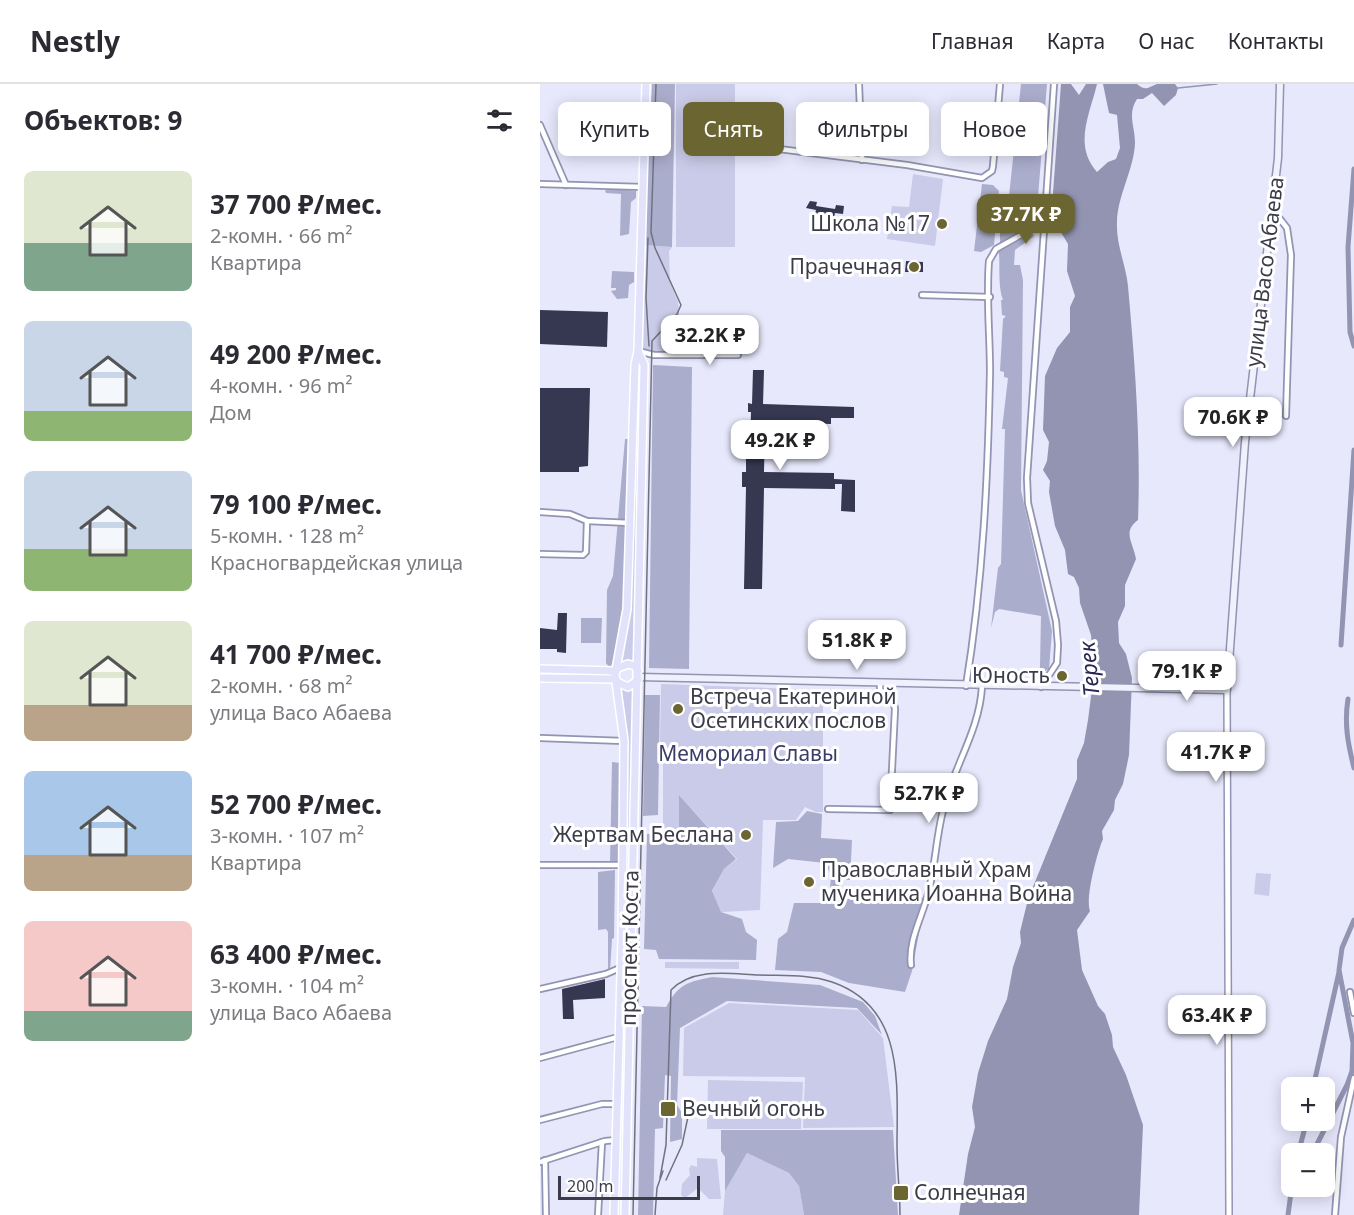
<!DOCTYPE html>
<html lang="ru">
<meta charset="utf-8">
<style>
body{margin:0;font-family:"Noto Sans",sans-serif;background:#f2f2f3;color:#2b2b33;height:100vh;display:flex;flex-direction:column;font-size:22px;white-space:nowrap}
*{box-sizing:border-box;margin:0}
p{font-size:20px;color:#7c7c81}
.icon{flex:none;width:33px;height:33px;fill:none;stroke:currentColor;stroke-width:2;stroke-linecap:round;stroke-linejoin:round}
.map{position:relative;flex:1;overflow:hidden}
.panel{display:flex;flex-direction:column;background:#fff;width:540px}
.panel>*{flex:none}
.top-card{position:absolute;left:18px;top:18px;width:570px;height:54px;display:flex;gap:12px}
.buttons{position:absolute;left:741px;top:993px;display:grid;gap:12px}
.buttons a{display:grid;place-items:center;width:54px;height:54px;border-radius:9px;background:#fff;box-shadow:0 3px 15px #0003;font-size:30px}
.scale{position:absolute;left:18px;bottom:15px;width:142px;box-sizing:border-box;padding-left:6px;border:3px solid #3b3c48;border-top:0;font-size:16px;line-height:21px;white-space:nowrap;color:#3b3c48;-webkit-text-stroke:4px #fff;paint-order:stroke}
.price{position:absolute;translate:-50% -51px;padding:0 14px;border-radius:12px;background:#fff;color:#222;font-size:20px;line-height:39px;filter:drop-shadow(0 2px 3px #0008)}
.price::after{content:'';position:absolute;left:50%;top:36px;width:18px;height:14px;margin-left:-9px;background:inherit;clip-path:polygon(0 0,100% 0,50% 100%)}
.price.current{background:#6b6532;color:#fff}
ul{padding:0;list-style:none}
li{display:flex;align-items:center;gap:18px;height:150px;padding:0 24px}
li span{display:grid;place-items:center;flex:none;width:168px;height:120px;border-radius:9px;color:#555}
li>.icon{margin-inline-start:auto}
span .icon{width:72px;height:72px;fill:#fffc;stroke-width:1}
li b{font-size:26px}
h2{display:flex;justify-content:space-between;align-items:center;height:72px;padding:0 24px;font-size:26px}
.chip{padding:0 21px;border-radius:9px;background:#fff;box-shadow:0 3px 15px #0003;font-size:21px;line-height:54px}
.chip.current{background:#6b6532;color:#fff}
header{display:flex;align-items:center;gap:36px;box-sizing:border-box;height:84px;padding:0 30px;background:#fff;border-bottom:2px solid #e1e1e2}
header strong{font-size:28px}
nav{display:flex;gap:33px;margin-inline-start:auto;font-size:21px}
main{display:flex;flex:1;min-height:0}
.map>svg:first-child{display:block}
.green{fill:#c9cbe8}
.forest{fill:#abadcc}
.water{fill:#9294b2}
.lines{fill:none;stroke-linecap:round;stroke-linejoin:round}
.stream{stroke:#9294b2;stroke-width:1.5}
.canal{stroke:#9294b2;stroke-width:5}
.building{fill:#363750}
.minor-casing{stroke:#9294b2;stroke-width:8}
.tertiary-casing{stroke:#9294b2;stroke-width:8}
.secondary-casing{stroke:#9294b2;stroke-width:9}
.primary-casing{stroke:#fff;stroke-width:10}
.minor{stroke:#fff;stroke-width:4.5}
.tertiary{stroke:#fff;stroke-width:5}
.secondary{stroke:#f0f1fd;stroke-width:6}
.primary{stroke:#e2e3fb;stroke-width:7}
.tram{stroke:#717280;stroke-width:1.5}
.rail{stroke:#717280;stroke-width:1.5}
.poi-dot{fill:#6b6532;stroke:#fff;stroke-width:2}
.labels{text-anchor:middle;stroke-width:6;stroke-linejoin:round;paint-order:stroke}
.poi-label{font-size:21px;fill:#3b3c48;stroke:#fff;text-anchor:end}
.street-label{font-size:21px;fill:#3b3c48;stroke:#fff}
.park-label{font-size:21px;fill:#3d3c69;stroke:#fff}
.water-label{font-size:22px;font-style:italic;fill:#292852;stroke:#fff}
</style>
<header>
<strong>Nestly</strong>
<nav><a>Главная</a><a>Карта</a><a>О нас</a><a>Контакты</a></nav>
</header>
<main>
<section class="panel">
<h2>Объектов: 9<svg class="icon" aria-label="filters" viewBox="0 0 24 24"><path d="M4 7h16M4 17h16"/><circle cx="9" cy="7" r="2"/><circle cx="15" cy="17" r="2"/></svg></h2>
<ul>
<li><span style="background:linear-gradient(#dfe7d0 60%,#7fa58c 0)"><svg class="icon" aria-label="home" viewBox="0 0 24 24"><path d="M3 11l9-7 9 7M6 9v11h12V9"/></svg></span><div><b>37 700 ₽/мес.</b><p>2-комн. · 66 m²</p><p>Квартира</p></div></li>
<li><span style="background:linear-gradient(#c9d6e8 75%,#8fb573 0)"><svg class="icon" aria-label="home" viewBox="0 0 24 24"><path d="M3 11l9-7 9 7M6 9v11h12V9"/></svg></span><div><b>49 200 ₽/мес.</b><p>4-комн. · 96 m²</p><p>Дом</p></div></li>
<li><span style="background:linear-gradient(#c9d6e8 65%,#8fb573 0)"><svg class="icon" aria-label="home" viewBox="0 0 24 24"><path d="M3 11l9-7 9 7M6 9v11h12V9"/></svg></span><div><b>79 100 ₽/мес.</b><p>5-комн. · 128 m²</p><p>Красногвардейская улица</p></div></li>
<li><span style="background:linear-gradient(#dfe7d0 70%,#b9a48a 0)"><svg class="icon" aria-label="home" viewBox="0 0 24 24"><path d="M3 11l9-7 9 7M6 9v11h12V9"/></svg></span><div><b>41 700 ₽/мес.</b><p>2-комн. · 68 m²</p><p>улица Васо Абаева</p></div></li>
<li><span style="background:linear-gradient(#a9c7e8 70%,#b9a48a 0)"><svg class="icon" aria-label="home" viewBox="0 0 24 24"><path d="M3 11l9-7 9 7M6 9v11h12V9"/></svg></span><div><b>52 700 ₽/мес.</b><p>3-комн. · 107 m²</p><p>Квартира</p></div></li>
<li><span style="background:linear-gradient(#f6c9c9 75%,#7fa58c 0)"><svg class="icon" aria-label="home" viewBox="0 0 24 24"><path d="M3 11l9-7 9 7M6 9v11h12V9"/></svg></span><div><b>63 400 ₽/мес.</b><p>3-комн. · 104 m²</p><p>улица Васо Абаева</p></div></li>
</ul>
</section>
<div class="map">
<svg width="814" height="1131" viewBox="0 0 814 1131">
<rect width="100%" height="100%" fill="#e7e8fc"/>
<g class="green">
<rect x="136" y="0" width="59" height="163"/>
<polygon points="373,90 403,95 395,162 347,155 352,122 369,123"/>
<polygon points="104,161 132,163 129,167 130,199 138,218 140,241 136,243 132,269 116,270 103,264"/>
<polygon points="98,281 102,281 95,580 89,577 81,579 89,532"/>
<polygon points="121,600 283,606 283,728 276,728 265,723 256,736 223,736 220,826 181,828 172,808 184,785 197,775 140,712 139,748 123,748 123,662 120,662"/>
<polygon points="80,603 88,605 95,603 86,851 84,851 88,657"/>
<polygon points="716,789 731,790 729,812 714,810"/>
<polygon points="125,878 199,878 199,885 125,884"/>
<polygon points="189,919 318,926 343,954 354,1043 263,1044 265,993 143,992 144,944"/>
<polygon points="168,996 263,998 261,1045 167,1045"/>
<polygon points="207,1069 249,1089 259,1102 264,1131 183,1131 185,1107"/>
<polygon points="157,1074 177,1075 181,1115 169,1115 158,1104 145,1114 141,1111 142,1100 150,1091 149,1085 151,1081 157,1083"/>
</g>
<g class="forest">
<polygon points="112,0 135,0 132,163 104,161"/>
<polygon points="481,0 507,0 498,113 495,124 478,123 478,144 491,138 493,143 460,161 460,122 464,111 469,112"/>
<polygon points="442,100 453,101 459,107 454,161 441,168 434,167"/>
<polygon points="69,104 96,107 96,114 91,118 89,150 80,152 81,110 66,109 65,107"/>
<path d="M491,150l3,1 -1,2 -18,13 -1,15h6l3,15 -2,210 31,141 -3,38 -4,2 -5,-1v-5l1,-49 -42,-7 -4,3 -4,16 7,-60 3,-4 4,-135h-3l6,-51 -4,-1v-5l-4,-1 3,-52 3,-3 -4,-1 -1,-15h2c-5,-13 -3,-31 -4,-46l-2,-2z"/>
<polygon points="72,187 94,188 94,198 89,201 88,214 77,215 71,207 76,206 76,204 71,204"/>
<polygon points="113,281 152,283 149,585 109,584"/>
<polygon points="85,355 88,355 84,524 74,580 69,583 66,579 67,506 73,492"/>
<polygon points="41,534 62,534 61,559 41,559"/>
<polygon points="105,611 120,611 118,731 103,732"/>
<polygon points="72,678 81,679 79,777 78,780 70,781"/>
<polygon points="139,711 196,775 184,785 172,807 181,828 202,835 206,848 217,856 216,876 119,875 116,866 104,865 107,750 139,748"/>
<polygon points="267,727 282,730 281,754 312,756 310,796 299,796 299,813 330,818 362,820 380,812 385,816 372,887 365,908 309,899 281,888 235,886 238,855 247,848 254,819 289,819 291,791 285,779 248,775 233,784 236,738 258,737"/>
<polygon points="75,786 74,854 72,855 70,887 68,884 68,848 66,845 58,846 58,788"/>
<path d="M172,893l108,8 43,17 12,14 7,19 -25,-27 -130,-7 -47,27 -3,77 5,8v26l-12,3 1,-66 -6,-1 -2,53 -8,1 -2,86h-15l4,-209 24,1c13,-23 21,-25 46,-30z"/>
<polygon points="181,1046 353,1046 358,1131 264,1131 259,1102 249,1089 207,1069 185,1107 185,1073 181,1067"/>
</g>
<path class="water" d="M521,0h10l8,11 7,-11h11c-7,30 -24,61 0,88l11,-10 8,-3 4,-11 -3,-33 -8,-2 -6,-29h34c9,8 11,3 20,0 5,0 13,0 18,0l3,4 -2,7 -12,11 -12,-13 -9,6h-6c-10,15 -2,27 -2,44 -1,27 -18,53 -18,80 -1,22 9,42 11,63 7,78 13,156 10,234 -16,12 -5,22 -2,39l-11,26v21l-7,16 1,21 7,11 6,24 -3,77 -6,29 -8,16 -1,10 -12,21 1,8c-6,14 -18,60 -13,72l-13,19 5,40 16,36 7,8 7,21 1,12 13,28 17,50 -4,90h-180l9,-61 7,-27 -3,-20 6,-34 10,-32 19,-42 6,-32 8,-24 -1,-11 8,-33 49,-120v-19l7,-17 4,-23 6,-47 -3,-38 -11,-32 -1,-15 -5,-11 -6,-3 -3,-24 -10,-24 -6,-34 1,-11 -7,-11 4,-9 2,-19 -6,-12 2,-54 12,-28 13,-16v-25l5,-11 -8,-25 1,-27 -12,-20 -3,-31z"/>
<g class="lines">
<polyline class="stream" points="638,4 677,0"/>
<g class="canal">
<polyline points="814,85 808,163 810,248 814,262"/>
<polyline points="801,561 814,366"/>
<path d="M808,615c-4,25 0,45 6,69"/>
<polyline points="773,1004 799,888"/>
<polyline points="758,1070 767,1036"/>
<polyline points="772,1070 807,1001 812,987 813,959 799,886 802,864 814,836"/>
<polyline points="748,1131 752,1101"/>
</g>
</g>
<g class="building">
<polygon points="270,117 277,118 276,122 295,125 296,121 304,122 303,130 295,129 294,133 275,130 276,126 266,124"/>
<polygon points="366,177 383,178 383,188 365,188"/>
<polygon points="0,226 68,228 67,263 0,260"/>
<polygon points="213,286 224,286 223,320 314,323 314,334 291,334 291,340 225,338 224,388 294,389 294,395 315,396 315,428 301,427 302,400 295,400 295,405 224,404 222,505 204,505 206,403 202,403 202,388 206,388 206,372 210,372 211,328 208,328 208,319 212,320"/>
<polygon points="0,304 50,304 48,382 39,383 39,388 0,388"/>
<polygon points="18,529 27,529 26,569 17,568 17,565 0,565 0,544 17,546"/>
<polygon points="65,895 65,914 33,916 34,935 23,935 22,905"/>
</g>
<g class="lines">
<defs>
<g id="minor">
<polyline points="319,0 322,76"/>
<polyline points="0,41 26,101"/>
<polyline points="239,65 367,81 442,94 452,87 453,82 460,0"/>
<polyline points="0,100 103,103"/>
<polyline points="733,126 747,144 751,171 746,332"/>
<polyline points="382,211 450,213"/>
<polyline points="98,267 114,271 198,271"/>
<polyline points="0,428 30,430 47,437 90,439"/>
<polyline points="0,470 43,471 46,468 47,437"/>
<path d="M426,602c17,-105 22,-209 24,-315 0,-36 -4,-74 -1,-110l7,-12 48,-27"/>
<polyline points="501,603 517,579 518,561 516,537 488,419 487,394 514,0"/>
<polyline points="0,654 84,657"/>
<polyline points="288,725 350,726 355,625 353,615 340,606 340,600"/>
<polyline points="0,781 81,781"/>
<path d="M371,881c-3,-24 11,-48 17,-71 8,-30 8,-61 17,-91 11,-40 35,-75 37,-117"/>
<polyline points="0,905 66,890 80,884"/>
<polyline points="810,908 814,929"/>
<polyline points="0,974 78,953"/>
<polyline points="0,1036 62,1020 77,1020"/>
<polyline points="5,1076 6,1131"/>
<polyline points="0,1078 65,1057 76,1056"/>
<polyline points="58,1131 62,1058"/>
<polyline points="795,1131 801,1053 814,994"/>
</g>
<polyline id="tertiary" points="687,606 689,1131"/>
<polyline id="secondary" points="99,593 687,606 705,358 738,74 740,0"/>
<g id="primary">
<polyline points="78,584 88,580 95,582 98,587"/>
<polyline points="0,585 76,587"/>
<polyline points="0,594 76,595"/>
<polyline points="77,598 88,603 98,596"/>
<polyline points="74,1131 82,855 84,657 75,591 87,525 95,281 98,267 106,0"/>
<polyline points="85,1131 104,281 98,267"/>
</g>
</defs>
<use href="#minor" class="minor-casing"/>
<use href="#tertiary" class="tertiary-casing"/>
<use href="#secondary" class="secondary-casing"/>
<use href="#primary" class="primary-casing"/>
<use href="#minor" class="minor"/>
<use href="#tertiary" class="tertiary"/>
<use href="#secondary" class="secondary"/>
<use href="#primary" class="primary"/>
<g class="tram">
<polyline points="108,154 106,214 109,262"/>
<polyline points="93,1131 112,257 137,230 141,221 115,164 111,148 116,0"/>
</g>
<g class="rail">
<path d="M120,1094l6,-33 5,-155c22,-23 59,-16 88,-15 24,1 50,-1 73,7 73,25 65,101 65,164 0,23 3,46 3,69"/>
<polyline points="126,1096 142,1061 149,1028"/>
<polyline points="115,1131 117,1104 123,1087"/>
</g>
</g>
<g class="poi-dot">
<circle cx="402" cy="140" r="6"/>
<circle cx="374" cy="183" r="6"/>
<circle cx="522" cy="592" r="6"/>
<circle cx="138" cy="625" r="6"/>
<circle cx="206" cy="751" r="6"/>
<circle cx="269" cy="798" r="6"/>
<rect x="120" y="1017" width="16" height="16" rx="3"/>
<rect x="353" y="1101" width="16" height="16" rx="3"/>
</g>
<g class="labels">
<g class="poi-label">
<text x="390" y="147">Школа №17</text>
<text x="362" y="190">Прачечная</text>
<text x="510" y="599">Юность</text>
<text x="150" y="620" text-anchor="start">Встреча Екатериной<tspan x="150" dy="24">Осетинских послов</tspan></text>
<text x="194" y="758">Жертвам Беслана</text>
<text x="281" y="793" text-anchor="start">Православный Храм<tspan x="281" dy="24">мученика Иоанна Война</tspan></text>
<text x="142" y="1032" text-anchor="start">Вечный огонь</text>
<text x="374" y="1116" text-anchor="start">Солнечная</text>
</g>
<g class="street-label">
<text transform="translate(725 188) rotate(-83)" y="7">улица Васо Абаева</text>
<text transform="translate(90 864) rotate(-89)" y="7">проспект Коста</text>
</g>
<g class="park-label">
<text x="208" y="677">Мемориал Славы</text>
</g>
<g class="water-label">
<text transform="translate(549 585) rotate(-95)" y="8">Терек</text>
</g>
</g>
</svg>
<div class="buttons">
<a>+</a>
<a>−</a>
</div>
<div class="scale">200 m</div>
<b class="price current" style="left:486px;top:161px">37.7K ₽</b>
<b class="price" style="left:170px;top:282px">32.2K ₽</b>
<b class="price" style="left:693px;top:364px">70.6K ₽</b>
<b class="price" style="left:240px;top:387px">49.2K ₽</b>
<b class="price" style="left:317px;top:587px">51.8K ₽</b>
<b class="price" style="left:647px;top:618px">79.1K ₽</b>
<b class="price" style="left:676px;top:699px">41.7K ₽</b>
<b class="price" style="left:389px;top:740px">52.7K ₽</b>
<b class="price" style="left:677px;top:962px">63.4K ₽</b>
<div class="top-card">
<a class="chip">Купить</a>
<a class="chip current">Снять</a>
<a class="chip">Фильтры</a>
<a class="chip">Новое</a>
</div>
</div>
</main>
